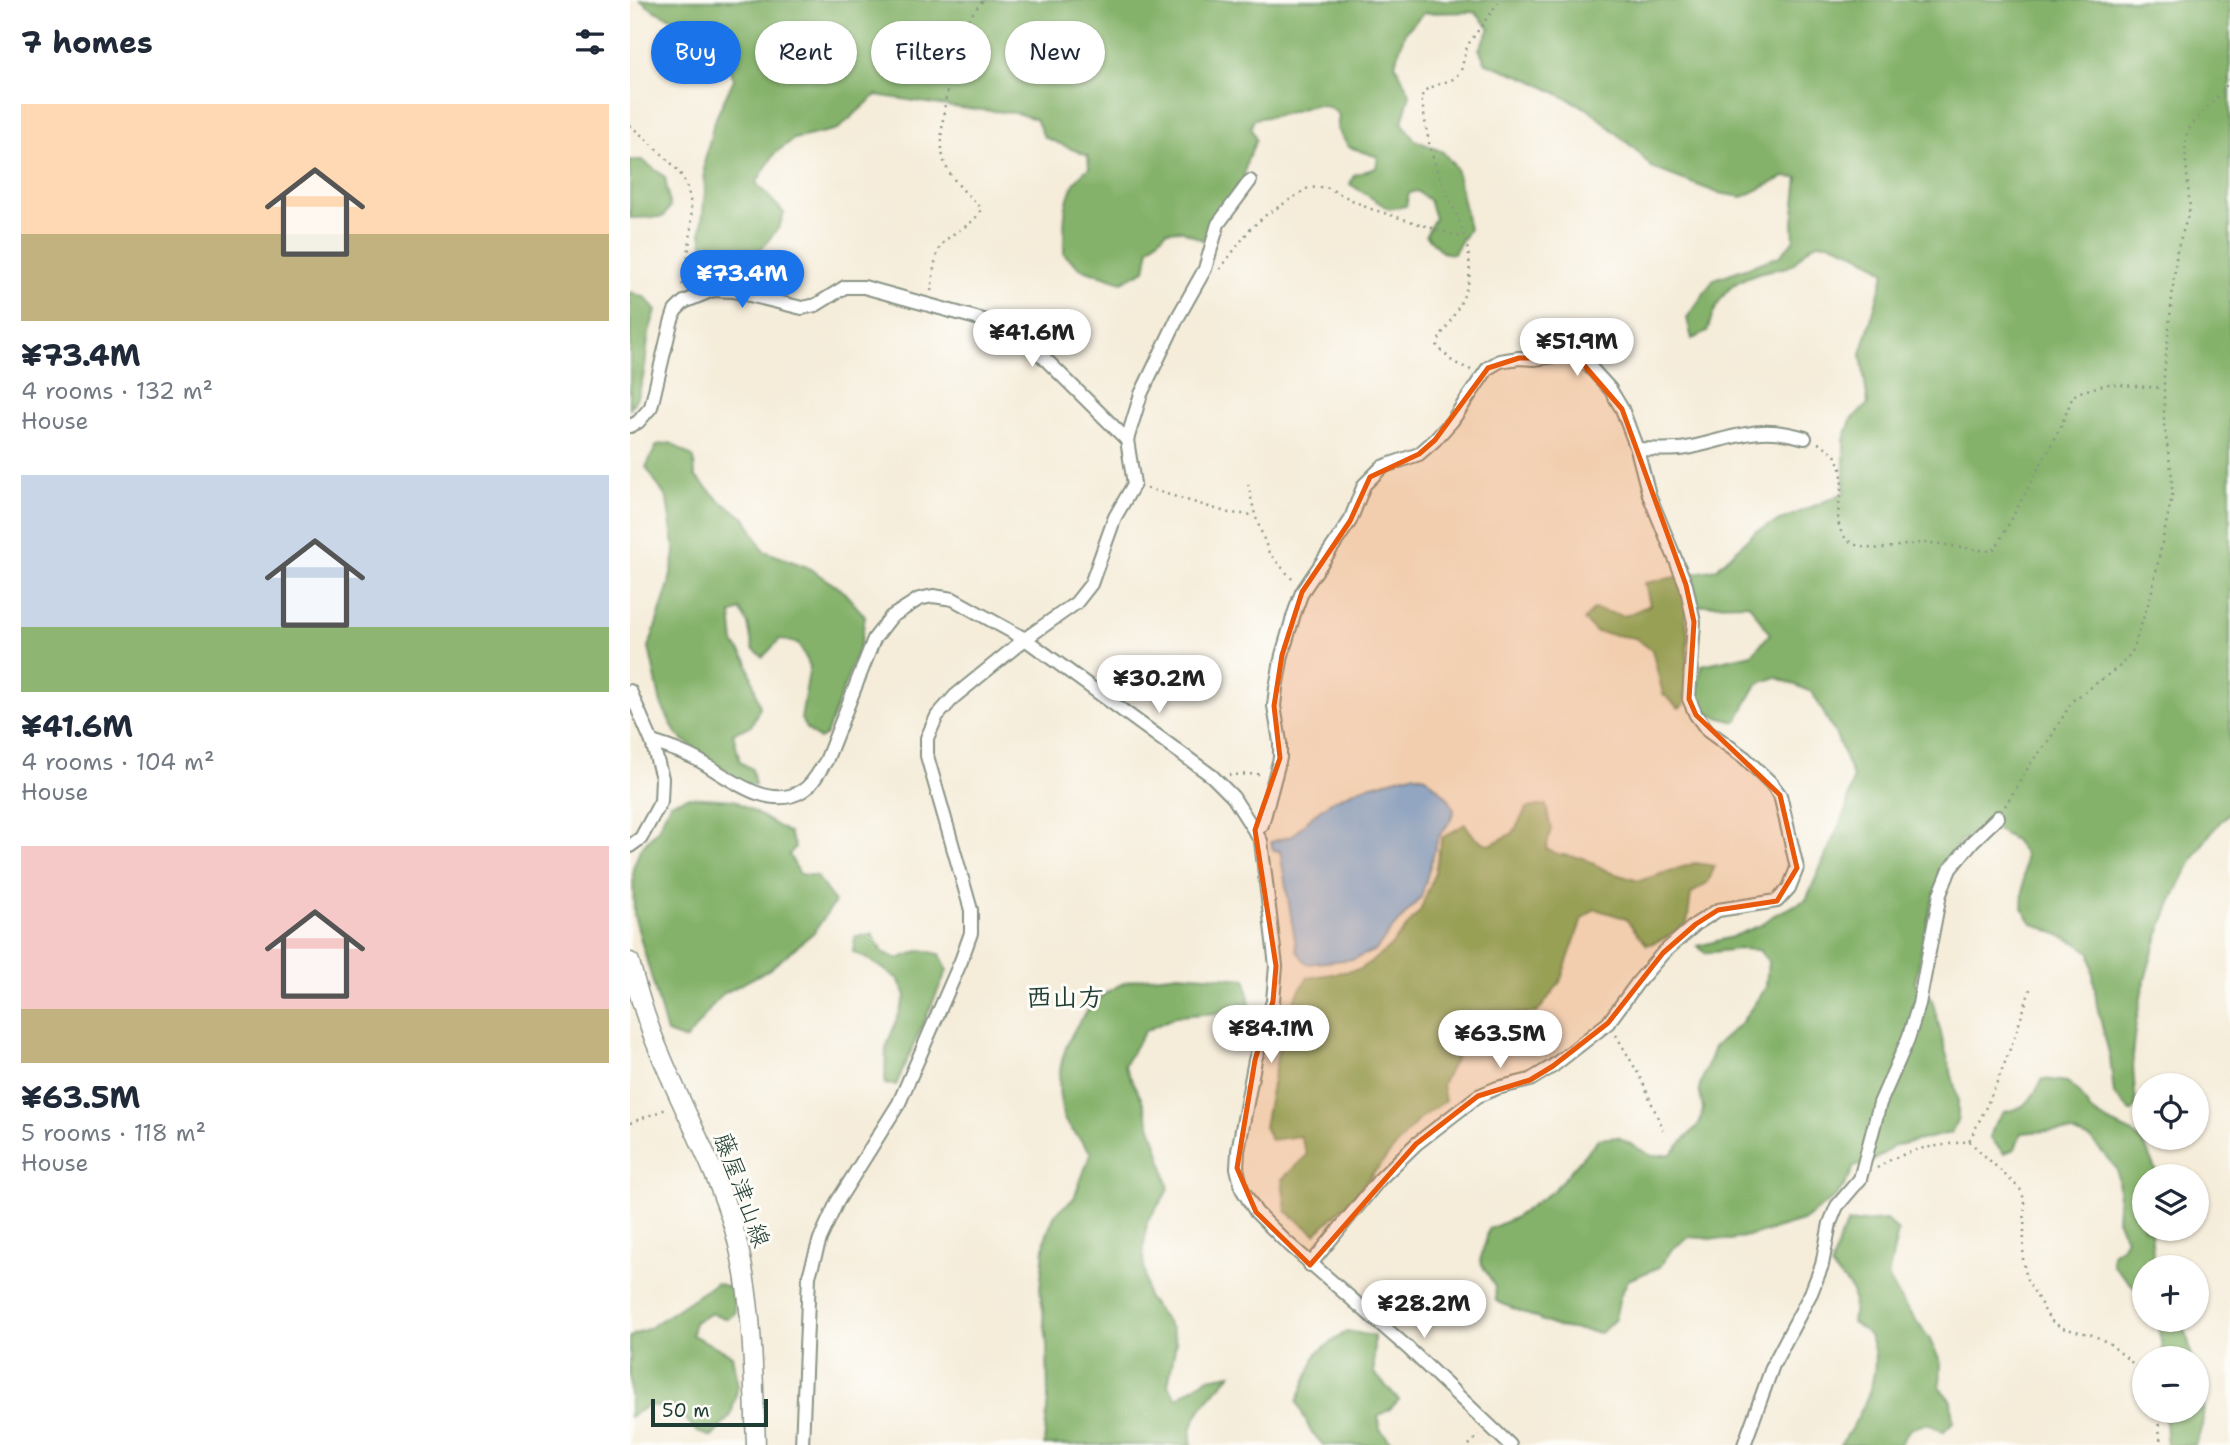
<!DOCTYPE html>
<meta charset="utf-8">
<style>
body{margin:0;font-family:"Shantell Sans","Klee One",sans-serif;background:#f6f6f7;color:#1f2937;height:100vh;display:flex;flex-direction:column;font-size:26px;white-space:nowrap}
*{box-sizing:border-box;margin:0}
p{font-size:23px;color:#747a83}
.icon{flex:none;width:38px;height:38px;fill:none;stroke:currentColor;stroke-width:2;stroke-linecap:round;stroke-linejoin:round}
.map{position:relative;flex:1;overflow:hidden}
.sheet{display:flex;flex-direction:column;background:#fff;width:630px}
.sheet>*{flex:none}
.top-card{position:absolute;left:21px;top:21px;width:665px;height:63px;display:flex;gap:14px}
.fabs{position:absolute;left:1502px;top:1073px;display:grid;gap:14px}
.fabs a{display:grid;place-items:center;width:77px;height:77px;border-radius:50%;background:#fff;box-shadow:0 2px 5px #0004;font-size:35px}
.scale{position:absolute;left:21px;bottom:18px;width:117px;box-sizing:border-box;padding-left:7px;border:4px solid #1f3d34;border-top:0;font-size:19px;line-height:24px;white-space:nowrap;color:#1f3d34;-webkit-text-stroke:5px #fdfcf7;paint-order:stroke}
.price{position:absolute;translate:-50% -60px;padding:0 16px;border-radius:24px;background:#fff;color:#222;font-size:23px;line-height:46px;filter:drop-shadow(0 2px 4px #0008)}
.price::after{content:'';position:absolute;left:50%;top:42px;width:21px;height:16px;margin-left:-10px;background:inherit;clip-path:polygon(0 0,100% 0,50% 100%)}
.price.on{background:#1a73e8;color:#fff}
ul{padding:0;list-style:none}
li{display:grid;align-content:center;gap:14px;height:371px;padding:0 21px}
li span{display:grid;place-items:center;height:217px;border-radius:0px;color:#555}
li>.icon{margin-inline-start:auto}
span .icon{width:126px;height:126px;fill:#fffc;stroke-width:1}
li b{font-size:30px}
h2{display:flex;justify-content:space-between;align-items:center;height:84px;padding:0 21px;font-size:30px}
.chip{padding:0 24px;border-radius:32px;background:#fff;box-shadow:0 2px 5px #0004;font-size:24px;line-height:63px}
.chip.on{background:#1a73e8;color:#fff}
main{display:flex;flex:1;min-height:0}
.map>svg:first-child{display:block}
.forest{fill:#85b26a;stroke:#52784f;stroke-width:2}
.water{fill:#7ebaf0;stroke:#4e7c92;stroke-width:2}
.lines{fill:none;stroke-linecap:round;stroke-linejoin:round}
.minor-casing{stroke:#8a9486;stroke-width:16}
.secondary-casing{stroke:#8a9486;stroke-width:21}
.path{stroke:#8a9486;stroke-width:2.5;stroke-dasharray:2 5;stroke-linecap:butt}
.minor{stroke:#fff;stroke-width:12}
.secondary{stroke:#fff;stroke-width:18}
.marked{fill:#e8590c;fill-opacity:0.2;stroke:#e8590c;stroke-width:5;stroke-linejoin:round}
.labels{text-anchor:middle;stroke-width:6;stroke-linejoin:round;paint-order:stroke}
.street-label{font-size:24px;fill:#1f3d34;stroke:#fdfcf7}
.neighbourhood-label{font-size:26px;font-weight:bold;fill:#1f3d34;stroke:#fdfcf7}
</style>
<main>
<section class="sheet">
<h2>7 homes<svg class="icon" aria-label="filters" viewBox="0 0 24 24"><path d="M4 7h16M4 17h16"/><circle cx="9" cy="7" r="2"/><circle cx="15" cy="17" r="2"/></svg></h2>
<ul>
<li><span style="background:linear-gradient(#ffd9b3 60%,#c2b280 0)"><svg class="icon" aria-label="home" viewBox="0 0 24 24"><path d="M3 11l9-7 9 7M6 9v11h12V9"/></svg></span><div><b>¥73.4M</b><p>4 rooms · 132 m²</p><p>House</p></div></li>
<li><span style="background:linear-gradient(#c9d6e8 70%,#8fb573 0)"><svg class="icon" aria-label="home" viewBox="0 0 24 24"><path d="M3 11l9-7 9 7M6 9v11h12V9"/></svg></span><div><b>¥41.6M</b><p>4 rooms · 104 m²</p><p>House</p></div></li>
<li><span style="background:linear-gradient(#f6c9c9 75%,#c2b280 0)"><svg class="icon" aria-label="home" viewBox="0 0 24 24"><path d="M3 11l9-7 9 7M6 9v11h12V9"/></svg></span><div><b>¥63.5M</b><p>5 rooms · 118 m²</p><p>House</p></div></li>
</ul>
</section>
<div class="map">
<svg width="1600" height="1445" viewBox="0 0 1600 1445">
<rect width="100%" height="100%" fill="#fdfcf7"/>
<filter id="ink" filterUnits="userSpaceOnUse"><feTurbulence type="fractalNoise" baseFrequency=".0143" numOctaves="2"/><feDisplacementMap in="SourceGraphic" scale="14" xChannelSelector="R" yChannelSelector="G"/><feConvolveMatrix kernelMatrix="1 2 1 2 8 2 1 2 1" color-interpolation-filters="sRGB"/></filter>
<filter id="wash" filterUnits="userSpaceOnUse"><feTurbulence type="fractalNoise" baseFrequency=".00686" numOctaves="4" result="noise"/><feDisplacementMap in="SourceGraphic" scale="28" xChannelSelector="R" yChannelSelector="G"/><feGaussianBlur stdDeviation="1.57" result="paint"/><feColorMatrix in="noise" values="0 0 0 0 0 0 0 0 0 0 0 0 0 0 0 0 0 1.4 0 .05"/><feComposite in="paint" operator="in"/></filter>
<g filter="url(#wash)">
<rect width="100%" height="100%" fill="#f5ecd9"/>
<g class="forest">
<path d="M10,0h1590v812c-54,50 -91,164 -97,236 -1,19 2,40 3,59l-5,5 -17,-18 -4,-37 -13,-51 -7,-54 -15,-10 -43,-19 -10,-15 3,-53 -11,-15 -19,-11 -15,1 -20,11 -16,26 -13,38 -16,78 17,16 26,100v20l-7,14 -57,13 -21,15 -19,6 -9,18 -11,13 -32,23 -40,12 -32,7 -41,-3 -17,12 -12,18 -32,13 -8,16 -5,23 -14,14 -44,-6 -61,-26 -1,-14 -15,-26 9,-32 25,-11 40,-28 44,-51 20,-2 34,19 19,-2 29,-31 3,-14 -4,-21 15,-41 27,-24 25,-36 2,-26 -9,-11 -21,-1 -33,4 -7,-7 34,-9 29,-12 13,-10 32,-15 40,-90 7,-33 -17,-42 -24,-43 -36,-15 -19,7 -21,38 -26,-7 -15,-16 7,-34 50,-11 18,-20 -21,-30 -46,1 -18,8 3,22 -3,69 -6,4 -16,-14 -11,-44 -17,-12 -39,-6 -12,-12 10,-11 31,7 25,-11 -5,-22 71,-14 40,-38 88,-38v-53l7,-20 17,-16 -7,-50 24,-82c-11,-9 -43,-28 -58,-29 -19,-2 -23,12 -34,21 -6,5 -19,5 -26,7 -37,8 -50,26 -60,61l-15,7 -5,-21 27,-39 66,-23 14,-16 -1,-18 5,-44 -14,-1 -41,20 -25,-4 -66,-25 -14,-16 -50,-43 -57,-29 -45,-17 -7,-14 11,-20 -15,-17 -51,1 -19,19 -10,32 15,30 -8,28 13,18 28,12 13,16 13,61 -16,25 -11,-2 -16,-17 9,-17 -6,-18 -12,-9 -8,2 -3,13 -17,3 -39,-25 4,-9 22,-7 2,-11 -29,-10 -12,-18 2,-14c-19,-18 -31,-7 -52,-2 -11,3 -22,4 -33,6l-3,9 5,12 -9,21 -4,18 -41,61 -21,-10 -14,1 -18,17 -4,22 -23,12 -42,-14 -16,-14c0,-31 -3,-67 25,-86l-1,-12 -44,-19 -8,-18 -20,-6 -57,-5 -83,-13 -38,34 -44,10 -19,14 -19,30 28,30 -5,14 -26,33 -47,-2 -5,-24 4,-43 -1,-27 10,-42 20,-43 -9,-23 -44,-34 -26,-11z"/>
<polygon points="0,160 12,160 35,177 40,207 33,217 0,218"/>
<path d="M0,292l16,6 10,13c-3,9 -7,18 -8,28 -3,25 -3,48 -18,70z"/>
<polygon points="41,443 64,458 65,476 89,500 115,518 134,551 177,567 212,590 235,616 231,642 196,735 189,739 176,728 171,719 180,666 169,644 150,639 133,657 123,649 118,624 110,610 101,614 104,643 117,661 130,707 121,726 103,733 110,762 122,769 125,785 110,782 47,735 31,704 19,647 39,584 45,553 37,499 16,467 27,445"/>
<polygon points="58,797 104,800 159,833 165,847 159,855 170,874 186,876 205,902 184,932 140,969 91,995 56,1040 37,1033 4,915 3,868 10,849 28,829 40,803"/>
<polygon points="916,805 921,829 916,849 928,854 953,858 979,872 1009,881 1065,863 1085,866 1078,882 1061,894 1057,923 1035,938 1017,945 995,918 965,909 952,919 930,982 907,1013 864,1014 837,1037 812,1084 815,1101 788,1120 718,1203 685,1234 656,1211 652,1179 677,1155 670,1136 641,1140 634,1127 655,1015 677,978 731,969 759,948 790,911 804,875 812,838 835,824 846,839 860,845 883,833 897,808"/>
<polygon points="242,934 253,953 268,959 291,950 310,954 317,970 266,1085 255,1084 256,1048 276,995 268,979 238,959 223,952 225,937"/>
<path d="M548,974l68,5 4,27 -21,6 -52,4 -32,15 -21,34 18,35 18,54 9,35 -22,33 -4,33 4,42 25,32 4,13 -8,43 9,13 31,-20 23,-4c-15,18 -47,45 -39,71h-148l4,-47 -1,-56 -7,-53 5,-50 10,-25 19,-16 17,-45c-7,-11 -23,-26 -27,-34 -2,-4 -2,-11 -3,-16 -10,-45 20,-102 63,-120 16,-7 38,-6 54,-9z"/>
<path d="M1413,1079l24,3 12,10 11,18 19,12 24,11 12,13 13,30h-14v52l7,1 3,38h-10v31l-32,-34v-11l10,-7 4,-8 -9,-18 2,-29 -2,-22 -26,-30 -19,-7 -26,-1 -25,2 -6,16 -11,4 -14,-15 4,-13 10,-13c23,-4 27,-12 39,-33z"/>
<path d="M1256,1220l12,11 -10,46 14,25 27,36 12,25 -1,25 11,13 2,21 -10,10 -15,-9 -18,6 -11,16h-59c20,-27 47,-76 29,-109 -3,-6 -12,-10 -17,-14 5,-33 1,-31 -21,-55l10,-32 7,-12z"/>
<polygon points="86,1283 102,1288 105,1313 97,1319 82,1313 64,1322 62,1335 102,1355 108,1386 101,1415 82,1437 67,1432 50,1412 19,1405 0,1417 0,1337 19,1328"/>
<polygon points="1527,1320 1549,1320 1558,1339 1562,1358 1534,1358"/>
<polygon points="717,1331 744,1336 744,1373 769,1400 760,1409 748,1416 750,1429 764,1445 693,1445 680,1430 667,1402 687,1353"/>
<polygon points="1566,1387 1574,1407 1572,1426 1565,1445 1537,1445 1534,1411 1566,1410"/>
</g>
<polygon class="water" points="782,774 796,777 819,799 824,810 820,821 808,838 791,897 762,929 746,950 724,959 677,964 667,951 650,851 643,850 641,842 662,836 684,814 704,800 731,788"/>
</g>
<g filter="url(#ink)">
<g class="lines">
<defs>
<g id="minor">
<polyline points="0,426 8,422 21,407 41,323 45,311 54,302 83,290 103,291 172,308 186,305 215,287 234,287 375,326 389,333 497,440"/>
<path d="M1007,449c16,0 33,2 50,-1 46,-9 69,-25 118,-10"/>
<polyline points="0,691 22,742 32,778 31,801 11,838 0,846"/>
<path d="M22,742c16,5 31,10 46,18 28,15 69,52 104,31 11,-6 17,-20 24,-30l48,-122 17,-22 28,-18 14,-3 20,3 72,40 187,137 21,21 28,44 15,125 -3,35 -18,59 -17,91 -1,17 5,21 14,23 28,28 124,108 102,97"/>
<polyline points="625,830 632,825 650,758 650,742 644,706 646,688 652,655 664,614 672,592 720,521 734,485 752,467 789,454 805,440 822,421 858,368 870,361 889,358 904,359 931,355 947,357 960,367 980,389 992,409 1007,449 1019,495 1056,585 1064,622 1059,699 1066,715 1078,731 1115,758 1141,783 1150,795 1167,868 1159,888 1147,901 1088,910 1066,924 1033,953 1008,982 978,1023 923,1066 900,1080 867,1088 848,1096 786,1144 749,1180 680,1265"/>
<polyline points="172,1445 179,1276 190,1239 207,1202 269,1103 331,961 341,933 341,910 297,756 297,738 307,716 325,696 395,639 446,603 461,584 485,517 504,484 497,440 511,394 548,317 575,269 588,224 620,181"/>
<polyline points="1114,1445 1143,1365 1181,1293 1192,1265 1200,1223 1207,1206 1230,1179 1250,1103 1278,1039 1289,1004 1310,894 1320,869 1343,841 1368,817"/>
</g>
<path id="secondary" d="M0,962c8,31 17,62 30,91 24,59 56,115 74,176 20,71 19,143 22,216"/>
</defs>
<use href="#minor" class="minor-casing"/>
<use href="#secondary" class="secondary-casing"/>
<g class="path">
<path d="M0,125c13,12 42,36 51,50 20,33 6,78 1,114"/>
<polyline points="590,269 620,229 636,215 678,188 696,187 738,208 834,238"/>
<path d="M301,291c3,-15 2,-37 13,-49 11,-12 31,-17 37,-33 -13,-15 -31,-29 -37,-48 -9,-28 10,-112 23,-139 4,-8 11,-15 16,-22"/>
<path d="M841,370l-18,-8 -16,-16c2,-11 10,-18 15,-28 7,-11 15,-27 17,-39 5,-43 -23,-80 -35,-118 -7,-21 -9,-43 -13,-64l6,-8 26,-10 8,-8 6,-25 33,-46"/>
<path d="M1188,443c53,23 -5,80 36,101 23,11 50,-2 74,-1 21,1 43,7 64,8l5,-5 64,-120 12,-30 7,-4 27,-8 56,4"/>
<polyline points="618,484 625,515 639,553 663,580"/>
<polyline points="517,488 599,513 625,515"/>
<polyline points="599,775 631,774"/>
<polyline points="1375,806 1401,763 1420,739 1442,701 1490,666 1502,652 1521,595 1542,496 1542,477 1534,424 1534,374 1547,250 1560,209 1555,151 1557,132 1566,119 1593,91 1600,78"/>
<polyline points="986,1035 1012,1080 1033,1130"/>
<polyline points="0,1123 36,1109"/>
<polyline points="1339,1141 1390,1189 1395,1201 1393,1261 1397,1279 1420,1320 1432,1328 1463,1335 1480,1344 1514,1373"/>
<path d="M1247,1168l15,-9 26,-10 51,-8c26,-49 46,-101 62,-155"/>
<polyline points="1527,1410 1531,1445"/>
<polyline points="839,1445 849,1435"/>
</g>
<use href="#minor" class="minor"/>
<use href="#secondary" class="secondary"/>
</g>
</g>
<path class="marked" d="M947,357l45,52 64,176 8,37 -5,77 7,16 84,80 17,73 -20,33 -59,9 -22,14 -33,29 -55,70 -55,43 -23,14 -52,16 -62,48 -106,121 -54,-53 -19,-44 18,-108 18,-59 3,-35 -21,-136 25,-72 -6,-52 8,-51 20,-63 48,-71 20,-44 49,-23 16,-14 53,-72 31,-10z"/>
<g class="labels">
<g class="street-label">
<text transform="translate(112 1190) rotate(70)" y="8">藤屋津山線</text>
</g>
<g class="neighbourhood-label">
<text x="435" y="1006">西山方</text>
</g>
</g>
</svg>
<div class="fabs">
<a><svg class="icon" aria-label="locate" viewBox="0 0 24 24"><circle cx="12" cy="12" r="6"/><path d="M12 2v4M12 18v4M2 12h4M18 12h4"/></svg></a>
<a><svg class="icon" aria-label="layers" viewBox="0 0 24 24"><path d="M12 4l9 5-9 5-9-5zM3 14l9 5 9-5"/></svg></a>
<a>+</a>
<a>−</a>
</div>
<div class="scale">50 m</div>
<b class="price on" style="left:112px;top:310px">¥73.4M</b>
<b class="price" style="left:402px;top:369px">¥41.6M</b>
<b class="price" style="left:947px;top:378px">¥51.9M</b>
<b class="price" style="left:529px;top:715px">¥30.2M</b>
<b class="price" style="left:641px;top:1065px">¥84.1M</b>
<b class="price" style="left:870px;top:1070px">¥63.5M</b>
<b class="price" style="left:794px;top:1340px">¥28.2M</b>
<div class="top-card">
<a class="chip on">Buy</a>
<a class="chip">Rent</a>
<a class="chip">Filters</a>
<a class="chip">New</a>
</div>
</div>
</main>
